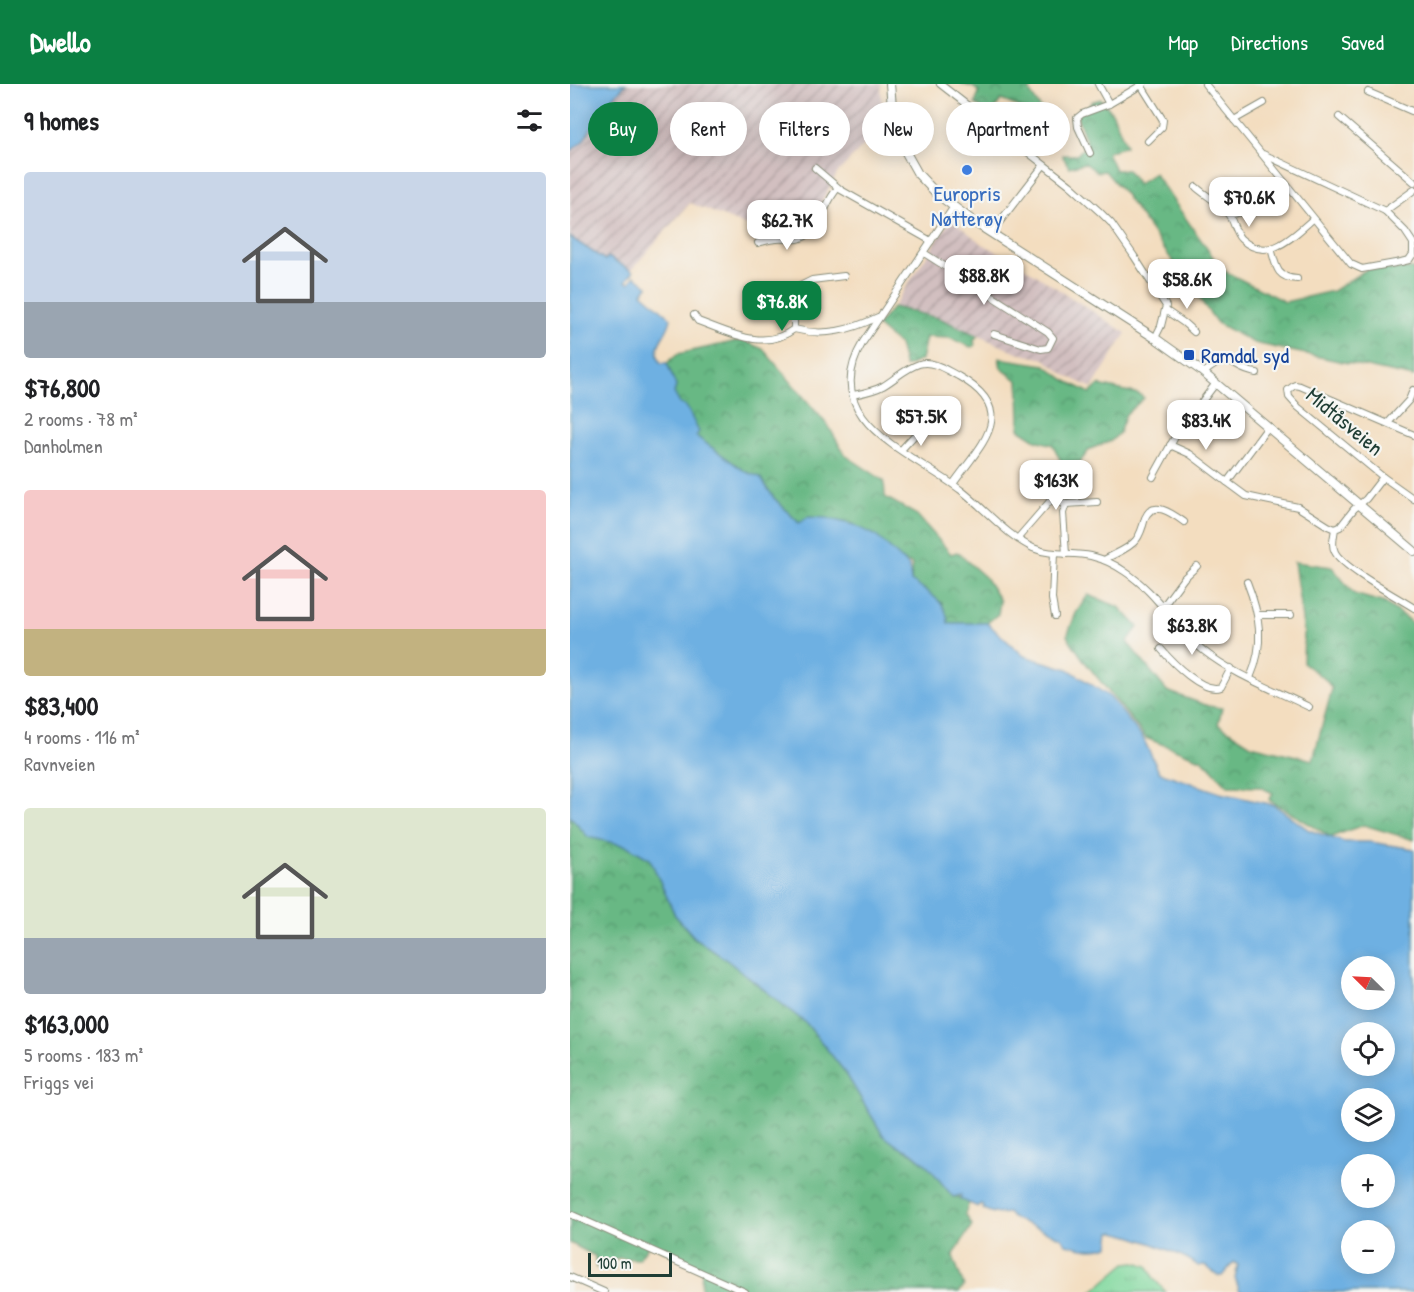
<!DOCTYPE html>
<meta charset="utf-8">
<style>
body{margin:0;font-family:"Patrick Hand",sans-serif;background:#f6f6f6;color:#202124;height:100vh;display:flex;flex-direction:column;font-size:22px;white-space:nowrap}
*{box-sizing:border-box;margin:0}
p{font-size:20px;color:#757577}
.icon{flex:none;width:33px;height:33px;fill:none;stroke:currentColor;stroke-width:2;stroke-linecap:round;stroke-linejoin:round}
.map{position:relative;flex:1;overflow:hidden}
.details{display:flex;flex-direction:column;background:#fff;width:570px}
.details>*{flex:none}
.top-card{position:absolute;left:18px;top:18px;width:570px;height:54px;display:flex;gap:12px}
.needle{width:39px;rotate:294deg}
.controls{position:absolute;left:771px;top:872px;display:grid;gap:12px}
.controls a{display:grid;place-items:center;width:54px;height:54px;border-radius:50%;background:#fff;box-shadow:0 3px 15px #0003;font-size:30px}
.scale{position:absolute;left:18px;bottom:15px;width:84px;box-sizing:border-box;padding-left:6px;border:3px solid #1f3d34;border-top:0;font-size:16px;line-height:21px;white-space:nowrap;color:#1f3d34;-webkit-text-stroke:4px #f6f6f2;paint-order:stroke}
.price{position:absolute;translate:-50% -51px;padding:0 14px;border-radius:12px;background:#fff;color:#222;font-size:20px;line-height:39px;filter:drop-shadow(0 2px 3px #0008)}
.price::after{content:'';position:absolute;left:50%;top:36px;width:18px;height:14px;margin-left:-9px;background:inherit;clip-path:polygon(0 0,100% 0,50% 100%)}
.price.current{background:#0b8043;color:#fff}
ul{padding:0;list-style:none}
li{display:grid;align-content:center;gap:12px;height:318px;padding:0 24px}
li span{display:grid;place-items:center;height:186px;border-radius:6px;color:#555}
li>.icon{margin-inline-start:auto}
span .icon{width:108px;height:108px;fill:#fffc;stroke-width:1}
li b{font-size:26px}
h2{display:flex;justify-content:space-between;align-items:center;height:72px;padding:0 24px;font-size:26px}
.tag{padding:0 21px;border-radius:27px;background:#fff;box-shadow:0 3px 15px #0003;font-size:21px;line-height:54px}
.tag.current{background:#0b8043;color:#fff}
header{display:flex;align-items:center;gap:36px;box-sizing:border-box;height:84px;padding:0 30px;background:#0b8043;color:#fff}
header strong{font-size:28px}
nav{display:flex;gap:33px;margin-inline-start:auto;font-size:21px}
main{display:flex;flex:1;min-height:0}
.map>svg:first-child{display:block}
.industrial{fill:url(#industrial-furrows)}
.grass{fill:url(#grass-tufts);stroke:#508a68;stroke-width:1.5}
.forest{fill:url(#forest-crowns);stroke:#447a5c;stroke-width:1.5}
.water{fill:#6eb0e2;stroke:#46768b;stroke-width:1.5;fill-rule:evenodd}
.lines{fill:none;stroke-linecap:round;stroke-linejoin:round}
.minor-casing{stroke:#898d7a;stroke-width:8}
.major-casing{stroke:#898d7a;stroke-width:10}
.minor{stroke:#fff;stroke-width:6}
.major{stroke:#fff;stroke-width:8}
.shop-dot{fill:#3f7fe0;stroke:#f6f6f2;stroke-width:2}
.transit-dot{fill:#1a4fb4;stroke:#f6f6f2;stroke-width:2}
.labels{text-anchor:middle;stroke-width:4.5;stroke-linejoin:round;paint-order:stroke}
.shop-label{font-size:22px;fill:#366cbe;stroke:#f6f6f2}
.transit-label{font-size:22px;fill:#164399;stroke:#f6f6f2;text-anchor:start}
.street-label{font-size:22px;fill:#1f3d34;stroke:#f6f6f2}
</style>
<header>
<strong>Dwello</strong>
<nav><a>Map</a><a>Directions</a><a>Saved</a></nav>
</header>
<main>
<section class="details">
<h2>9 homes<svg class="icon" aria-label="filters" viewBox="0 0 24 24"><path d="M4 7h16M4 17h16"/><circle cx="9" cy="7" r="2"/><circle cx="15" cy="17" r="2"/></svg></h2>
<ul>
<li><span style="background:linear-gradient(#c9d6e8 70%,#9aa5b1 0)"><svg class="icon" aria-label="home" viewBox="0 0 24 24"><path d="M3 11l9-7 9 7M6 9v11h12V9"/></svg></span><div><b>$76,800</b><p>2 rooms · 78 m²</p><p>Danholmen</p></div></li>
<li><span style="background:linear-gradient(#f6c9c9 75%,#c2b280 0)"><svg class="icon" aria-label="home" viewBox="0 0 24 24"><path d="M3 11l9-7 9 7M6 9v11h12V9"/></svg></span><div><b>$83,400</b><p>4 rooms · 116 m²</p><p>Ravnveien</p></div></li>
<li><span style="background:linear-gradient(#dfe7d0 70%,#9aa5b1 0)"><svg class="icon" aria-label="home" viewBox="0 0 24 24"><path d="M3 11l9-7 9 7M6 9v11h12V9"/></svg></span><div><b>$163,000</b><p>5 rooms · 183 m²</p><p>Friggs vei</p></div></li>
</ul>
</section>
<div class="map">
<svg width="844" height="1208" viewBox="0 0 844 1208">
<defs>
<pattern id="industrial-furrows" width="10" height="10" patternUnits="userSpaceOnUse" patternTransform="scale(1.5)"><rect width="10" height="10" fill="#d2bfc0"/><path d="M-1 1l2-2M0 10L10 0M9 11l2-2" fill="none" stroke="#aa9c9d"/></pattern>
<pattern id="grass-tufts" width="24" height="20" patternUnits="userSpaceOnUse" patternTransform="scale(1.5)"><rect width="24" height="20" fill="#80d89d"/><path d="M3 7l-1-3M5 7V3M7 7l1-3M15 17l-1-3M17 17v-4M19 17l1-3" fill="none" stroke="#6eba88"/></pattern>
<pattern id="forest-crowns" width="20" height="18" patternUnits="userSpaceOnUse" patternTransform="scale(1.5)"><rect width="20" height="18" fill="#68b884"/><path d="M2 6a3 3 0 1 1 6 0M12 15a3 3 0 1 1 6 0" fill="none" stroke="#55976d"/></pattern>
</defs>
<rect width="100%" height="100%" fill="#f6f6f2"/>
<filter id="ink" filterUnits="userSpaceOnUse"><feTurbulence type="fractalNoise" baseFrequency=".0167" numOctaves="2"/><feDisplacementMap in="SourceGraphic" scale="12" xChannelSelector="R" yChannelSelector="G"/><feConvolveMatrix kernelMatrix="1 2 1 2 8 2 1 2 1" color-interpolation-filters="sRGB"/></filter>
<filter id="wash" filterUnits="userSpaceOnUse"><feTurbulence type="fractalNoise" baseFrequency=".008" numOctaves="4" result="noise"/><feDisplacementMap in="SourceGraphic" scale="24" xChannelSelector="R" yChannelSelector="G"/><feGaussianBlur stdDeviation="1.35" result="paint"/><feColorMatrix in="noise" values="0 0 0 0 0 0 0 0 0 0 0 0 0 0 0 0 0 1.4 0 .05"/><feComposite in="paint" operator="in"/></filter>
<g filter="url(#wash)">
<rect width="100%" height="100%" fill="#f3ddbf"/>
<g class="industrial">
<polygon points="56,0 311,0 312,29 294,33 299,56 268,88 236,145 212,142 202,152 120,119 61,186 38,173 35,176 0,153 0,68 13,57 39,18"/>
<polygon points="381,135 411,159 446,178 556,249 522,304 497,292 474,275 447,269 371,235 323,223"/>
</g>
<polygon class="grass" points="566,1178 578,1182 584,1195 596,1208 522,1208 556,1179"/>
<g class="forest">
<polygon points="391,0 465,0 459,7 471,25 471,33 464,32 454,25 431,16 421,30 405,20 409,8 403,3"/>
<polygon points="531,15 543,30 556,62 537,68 545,86 557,86 568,100 584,89 652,186 715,218 763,207 797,185 844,185 844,293 684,259 647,239 554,109 535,87 527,88 515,79 499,83 492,71 507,71 517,60 506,29 515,27 521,18"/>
<polygon points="323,223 371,235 408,252 404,256 405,262 401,263 379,254 356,253 351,276 335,283 329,261 307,242"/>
<path d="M172,256l21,9 66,78 16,28 39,26 1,16 32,18 34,39 6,-2 28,25 15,24 -2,13 -11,9h-39l-6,-20 -31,-22 1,-17c-18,-5 -39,-31 -59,-39 -5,-2 -12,-2 -18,-4 -13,-3 -23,-6 -36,2l-25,-25 -14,-21 -14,-5 -50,-36 -22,-43 2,-7 -9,-23 11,-9z"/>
<path d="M429,274l46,7 20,15 25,13 9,-8 40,9 5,4 -18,16 -7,19 -8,8 -21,8 -10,13 -18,2 -9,-19 -17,-5 -17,-11c2,-17 0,-31 -1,-48l-17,-13z"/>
<polygon points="724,478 762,483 784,510 815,519 844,540 844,756 794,741 761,753 699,716 703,709 690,703 658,702 633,676 576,654 515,578 497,552 506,529 518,511 549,523 568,543 557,558 597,607 638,622 652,624 648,640 681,661 743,676 762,605 756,596 733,579 734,549"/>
<polygon points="0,732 18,753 57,762 80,775 105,831 124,854 158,877 237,940 275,988 313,1051 329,1063 341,1069 358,1082 383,1113 388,1113 399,1119 395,1130 402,1141 383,1172 394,1202 389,1208 248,1208 229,1204 225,1208 131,1208 132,1184 80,1160 68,1175 48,1174 26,1184 25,1172 0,1159"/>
</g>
<g class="water">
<polygon points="0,0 56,0 39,18 13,57 0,68"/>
<path d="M0,153l35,23 3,-3 23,13 2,2 -7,9 3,2 6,-7 13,10 -6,7 29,25c-2,18 -21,25 -10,45h6l9,23 -2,7 6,11 6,2 13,26 -3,4 50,36 14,5 14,21 25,25 9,-6 19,1 27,7 21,10 34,31 2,15c18,13 36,19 37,42h39l37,33 44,13 42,28 33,41 16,34 61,21 54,12 35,25 35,12h26l44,7v443h-174l-5,-14 3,-13 -4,-3 -12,14h-3l-15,-11 -6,1c-12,-12 -66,-30 -83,-34h-4l-2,14c-15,6 -27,2 -43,-2l-4,-6 -50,-20 -4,-5c-10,2 -16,0 -25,-4v-4l-3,-1 -2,3 -18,-8 1,-4 -8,2 -25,-31 -17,-14 -12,-5 -16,-12 -38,-63 -38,-48 -79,-63 -33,-23 -20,-23 -25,-56 -23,-13 -39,-9 -18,-21zM782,882h32v33h-32zM782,948h32v33h-32zM782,1014h32v33h-32zM782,1080h32v33h-32zM782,1146h32v33h-32z"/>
</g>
</g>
<g filter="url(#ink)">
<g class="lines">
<defs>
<g id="minor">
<polyline points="370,0 500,101 530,128 541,139 564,172 596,222 591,242 585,254"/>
<polyline points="528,0 539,20 573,0"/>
<polyline points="635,0 781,180 792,185 831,178 839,176 843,170 843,159 835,147 815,127 693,70"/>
<polyline points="571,1 593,36 592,43 578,57"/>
<polyline points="798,8 844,28"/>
<polyline points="769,33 844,98"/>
<polyline points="664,36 694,19"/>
<polyline points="520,69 508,43 507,34 512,30 539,20"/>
<polyline points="245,84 271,106 361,157"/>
<path d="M626,103c10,9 25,17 32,27 6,7 6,18 13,25 28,25 52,-3 72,-20"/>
<path d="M383,124l-90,134c-47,79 50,111 99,149 22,17 45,45 71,57 18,8 39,4 58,8 12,3 23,8 33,15 34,22 50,56 80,80 30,24 71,39 105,56"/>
<polyline points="815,127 844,106"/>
<polyline points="660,131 675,127 690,119"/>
<polyline points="421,149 473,82"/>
<path d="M188,159c7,-2 13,-4 19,-4 8,-1 17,2 24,-1 22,-8 22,-35 37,-50"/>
<path d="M701,164c5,18 5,30 26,31"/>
<polyline points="354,169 478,248 483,254 478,264 471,265 424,250"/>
<path d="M274,192l-32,4 -12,6 -6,20v23c30,8 57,1 84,-12"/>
<polyline points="595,226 614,239 624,248"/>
<path d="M124,231l4,6c31,11 66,31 96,8"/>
<path d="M634,289c28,-25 26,-3 53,0"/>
<path d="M283,311c10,-2 21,-4 30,-9 12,-7 23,-18 36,-22 14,-4 27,6 39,12 63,35 23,68 -5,108"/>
<polyline points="818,339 839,316 843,306"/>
<polyline points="698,343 657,398 676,412 728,423 758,442 765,445"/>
<path d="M844,351l-114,-49 -5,-1 -7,5 1,7 9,10 85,70 -17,22 -12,10 -14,18 -5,2c-1,7 -4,16 0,23 8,16 62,45 79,56"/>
<polyline points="600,361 620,370 657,398"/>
<polyline points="331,366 352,343"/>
<polyline points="583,393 605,353 646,299"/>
<polyline points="813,393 844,415"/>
<polyline points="481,416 496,420 527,418"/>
<polyline points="496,420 493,429 496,470"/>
<polyline points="448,454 481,416 486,402 488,385"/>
<polyline points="484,469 482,515 485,532"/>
<path d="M534,476c10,-6 25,-11 32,-20 5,-6 7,-14 9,-22 8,-19 28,-4 39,4"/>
<path d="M677,498c13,33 18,62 3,96"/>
<polyline points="594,521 614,494 627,482"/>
<polyline points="688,531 721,531"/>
<path d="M591,565c11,13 42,45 60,38l10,-19"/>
<polyline points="0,1130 175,1208"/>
<polyline points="0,1193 34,1208"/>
</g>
<polyline id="major" points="320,0 323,33 334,65 348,90 367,110 407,140 585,254 630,286 844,467"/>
</defs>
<use href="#minor" class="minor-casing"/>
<use href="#major" class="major-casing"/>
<use href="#minor" class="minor"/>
<use href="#major" class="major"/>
</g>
</g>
<circle class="shop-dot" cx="397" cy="86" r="6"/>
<rect class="transit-dot" x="613" y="265" width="12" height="12" rx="3"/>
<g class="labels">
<g class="shop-label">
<text x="397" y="117">Europris<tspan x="397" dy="25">Nøtterøy</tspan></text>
</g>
<g class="transit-label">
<text x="631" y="279">Ramdal syd</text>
</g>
<g class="street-label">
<text transform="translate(775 337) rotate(40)" y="8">Midtåsveien</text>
</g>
</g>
</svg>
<div class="controls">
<a><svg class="needle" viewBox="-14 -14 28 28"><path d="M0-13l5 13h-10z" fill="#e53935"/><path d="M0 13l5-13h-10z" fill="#757577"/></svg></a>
<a><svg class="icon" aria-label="locate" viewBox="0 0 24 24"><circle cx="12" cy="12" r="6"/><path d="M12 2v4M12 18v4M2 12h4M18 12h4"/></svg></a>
<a><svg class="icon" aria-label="layers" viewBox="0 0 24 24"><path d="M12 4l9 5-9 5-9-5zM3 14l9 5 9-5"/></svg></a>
<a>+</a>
<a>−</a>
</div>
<div class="scale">100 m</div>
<b class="price" style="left:679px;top:144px">$70.6K</b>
<b class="price" style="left:217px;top:167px">$62.7K</b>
<b class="price" style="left:414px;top:222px">$88.8K</b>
<b class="price" style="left:617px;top:226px">$58.6K</b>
<b class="price current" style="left:212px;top:248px">$76.8K</b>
<b class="price" style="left:351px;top:363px">$57.5K</b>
<b class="price" style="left:636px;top:367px">$83.4K</b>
<b class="price" style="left:486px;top:427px">$163K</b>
<b class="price" style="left:622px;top:572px">$63.8K</b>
<div class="top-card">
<a class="tag current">Buy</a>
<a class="tag">Rent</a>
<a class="tag">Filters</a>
<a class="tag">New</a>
<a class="tag">Apartment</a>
</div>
</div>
</main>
